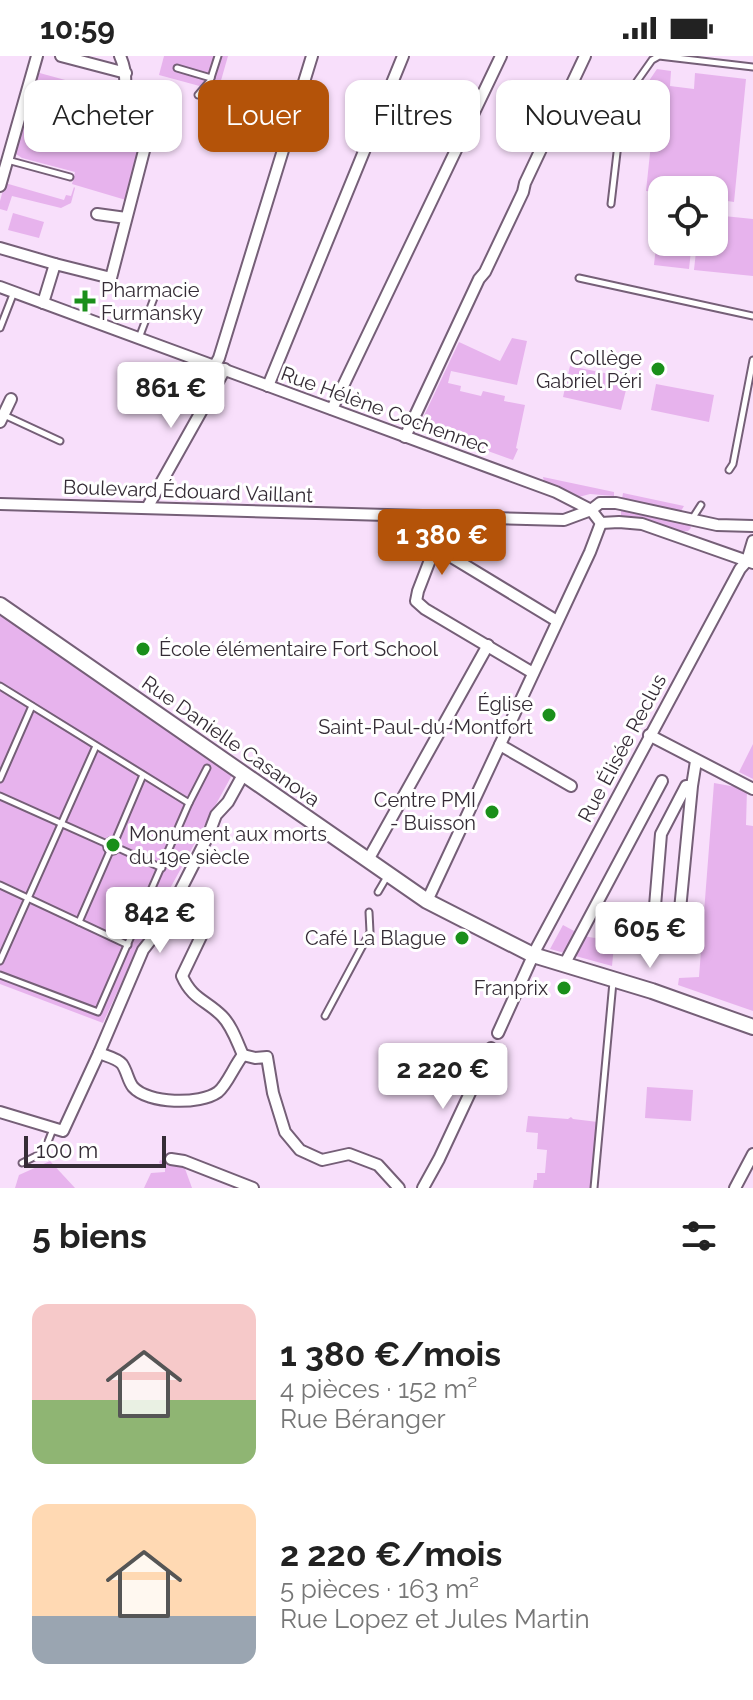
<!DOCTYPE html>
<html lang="fr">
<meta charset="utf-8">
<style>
body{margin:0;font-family:Raleway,sans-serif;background:#f6f6f6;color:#222;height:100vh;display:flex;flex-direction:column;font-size:30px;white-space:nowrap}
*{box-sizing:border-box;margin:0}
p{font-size:26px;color:#767676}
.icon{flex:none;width:44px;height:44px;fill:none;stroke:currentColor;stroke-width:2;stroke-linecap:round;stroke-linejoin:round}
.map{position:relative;height:1132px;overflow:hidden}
.side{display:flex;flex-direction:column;background:#fff;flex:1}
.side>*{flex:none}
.banner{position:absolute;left:24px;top:24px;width:706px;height:72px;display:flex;gap:16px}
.tools{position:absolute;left:648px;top:120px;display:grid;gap:16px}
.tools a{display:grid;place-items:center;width:80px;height:80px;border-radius:16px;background:#fff;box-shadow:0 2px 6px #0004;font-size:40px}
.scale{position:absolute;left:24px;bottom:20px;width:142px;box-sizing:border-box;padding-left:8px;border:4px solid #352c36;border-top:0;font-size:22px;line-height:28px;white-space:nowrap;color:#352c36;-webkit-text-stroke:6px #fff;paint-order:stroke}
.price{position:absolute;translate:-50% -68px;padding:0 18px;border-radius:8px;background:#fff;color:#222;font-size:26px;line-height:52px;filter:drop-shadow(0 2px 4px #0008)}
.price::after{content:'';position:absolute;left:50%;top:48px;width:24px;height:18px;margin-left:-12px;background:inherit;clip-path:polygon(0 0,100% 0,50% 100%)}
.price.on{background:#b45309;color:#fff}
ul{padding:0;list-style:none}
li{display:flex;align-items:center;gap:24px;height:200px;padding:0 32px}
li span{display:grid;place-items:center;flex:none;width:224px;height:160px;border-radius:16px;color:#555}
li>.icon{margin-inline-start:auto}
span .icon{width:96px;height:96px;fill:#fffc;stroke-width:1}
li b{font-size:34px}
h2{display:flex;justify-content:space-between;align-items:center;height:96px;padding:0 32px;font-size:34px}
.tag{padding:0 28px;border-radius:16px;background:#fff;box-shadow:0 2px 6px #0004;font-size:28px;line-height:72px}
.tag.on{background:#b45309;color:#fff}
.status{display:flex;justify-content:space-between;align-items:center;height:56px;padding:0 40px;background:#fff;direction:ltr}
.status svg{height:22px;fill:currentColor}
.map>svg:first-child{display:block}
.green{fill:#e7b3ed}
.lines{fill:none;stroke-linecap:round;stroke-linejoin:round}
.lane-casing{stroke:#755f77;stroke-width:9}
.street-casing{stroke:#755f77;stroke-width:14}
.secondary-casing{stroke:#755f77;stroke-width:18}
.lane{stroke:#fff;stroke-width:5}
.street{stroke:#fff;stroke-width:10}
.secondary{stroke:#fff;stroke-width:14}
.poi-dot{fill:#1a8f1a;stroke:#fff;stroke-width:3}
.labels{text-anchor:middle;stroke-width:6;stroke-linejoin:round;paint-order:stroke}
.poi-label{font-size:20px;fill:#352c36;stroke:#fff;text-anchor:end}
.street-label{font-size:20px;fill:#352c36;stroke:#fff}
</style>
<div class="status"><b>10:59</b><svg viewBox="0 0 49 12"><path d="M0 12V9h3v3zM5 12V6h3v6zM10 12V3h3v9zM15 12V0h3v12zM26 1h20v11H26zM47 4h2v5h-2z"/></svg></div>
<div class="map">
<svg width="753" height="1132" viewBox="0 0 753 1132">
<rect width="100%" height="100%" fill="#f8dffb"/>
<g class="green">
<polygon points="164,0 228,0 218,35 159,19"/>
<polygon points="657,13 671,15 670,30 694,33 695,17 746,23 734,146 714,143 714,134 662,134 662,137 646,135 655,50 634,47"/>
<polygon points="36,16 120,39 122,45 161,56 136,147 72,128 75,116 22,102 13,96"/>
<polygon points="5,127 64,144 66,139 71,140 74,131 75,132 71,147 61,152 12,140 7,155 0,153 0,145"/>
<polygon points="660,153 662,153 662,186 692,186 689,213 654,209"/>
<polygon points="13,157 44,166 39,182 8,174"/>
<polygon points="714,159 753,163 753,220 694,214 697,186 714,186"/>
<polygon points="512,282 527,285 517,329 451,315 448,327 461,330 460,335 481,340 483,335 505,340 504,345 525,349 516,392 518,393 513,404 424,372 421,366 459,286 500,305"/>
<polygon points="570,310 629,322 621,354 563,341"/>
<polygon points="656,328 714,339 709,366 651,354"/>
<polygon points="543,421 614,436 614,440 590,438 575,442 556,433 552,428 544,426"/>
<polygon points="623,437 684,450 681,455 622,443"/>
<polygon points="621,452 689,466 691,472 688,475 678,476 644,464 621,462"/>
<polygon points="0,559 232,719 137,893 103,967 0,928"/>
<polygon points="753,688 753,723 739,716"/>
<polygon points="714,727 747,733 746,769 753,770 753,955 678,929 679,922 699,921"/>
<path d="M563,869c20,11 29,17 52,10l-3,31 -62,-17z"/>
<polygon points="647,1031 693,1034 691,1065 645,1062"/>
<polygon points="528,1060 568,1063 571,1061 573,1063 598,1066 591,1132 533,1132 534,1124 537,1124 537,1117 545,1117 547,1094 537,1093 538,1077 526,1076"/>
<polygon points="160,1104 184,1110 192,1132 144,1132 151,1117 165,1116 165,1110 159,1107"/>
<polygon points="50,1105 75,1132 15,1132 19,1119"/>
</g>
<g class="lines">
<defs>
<g id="lane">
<polyline points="177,12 211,22"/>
<polyline points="198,39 210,25 218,0"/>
<polyline points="11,105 70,121"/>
<polyline points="611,148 623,45 652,4 659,0 753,11"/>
<polyline points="579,222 753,260"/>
<polyline points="0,272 14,236"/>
<polyline points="139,282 154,242"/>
<polyline points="4,359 60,385"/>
<polyline points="729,414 733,408 753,304"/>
<polyline points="692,463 701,449"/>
<polyline points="0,630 189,747"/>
<polyline points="0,723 32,650"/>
<polyline points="0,740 107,788"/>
<circle cx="112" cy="790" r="5.5"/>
<polyline points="115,785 143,719"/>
<polyline points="118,792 162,812"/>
<polyline points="0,829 128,889"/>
<polyline points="378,836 388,819"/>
<polyline points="79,866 110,795"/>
<polyline points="0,905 96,690"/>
<polyline points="0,919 98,956 189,747 207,712"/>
<polyline points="325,960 370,876 369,856"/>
<polyline points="22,1107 44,1096 53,1073"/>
<polyline points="594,1132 613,926"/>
</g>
<g id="street">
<polyline points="61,0 126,17"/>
<path d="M115,58c11,-19 14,-38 5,-58"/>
<polyline points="0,130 37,0"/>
<polyline points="97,158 126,162"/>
<polyline points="0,192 55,208"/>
<polyline points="0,231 556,436 591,454 601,467 619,466 642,468 753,507"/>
<polyline points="43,247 55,208 111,222 153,60"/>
<polyline points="215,309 219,302 312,0"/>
<polyline points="268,330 403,0"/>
<polyline points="332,353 501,0"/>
<polyline points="0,366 11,343"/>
<polyline points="405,381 479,223 485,216 523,136 525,127 585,0"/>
<polyline points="0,448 564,464 591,454 600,447 616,447 717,469 753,470"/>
<polyline points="147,452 225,313"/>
<polyline points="445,460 435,491 418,535 416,545 425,553 533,617"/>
<polyline points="435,491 557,565"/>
<polyline points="649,679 753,733"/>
<polyline points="500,689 571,730"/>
<polyline points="692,730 686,730 661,778 654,862 679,864 692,730 696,705"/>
<polyline points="368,804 488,589"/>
<polyline points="427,845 590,496 601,467"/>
<path d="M206,870l-24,50c10,23 24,24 40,40 10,10 15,26 21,39"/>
<polyline points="564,909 662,725"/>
<polyline points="498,977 537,891 740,513 747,505 753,485"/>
<path d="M99,997c7,3 18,5 23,11 5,7 6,17 11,23 15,17 67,18 85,5 9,-7 16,-26 25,-37l12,3 12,-1 6,36 12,39 15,18 22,10 27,-6 29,11 21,23"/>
<polyline points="0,1056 63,1075 99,997 143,894 154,880 175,845 208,780 216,759 228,746 244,717"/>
<polyline points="171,1103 184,1105 253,1132"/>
<polyline points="423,1132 439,1103 491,992"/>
<polyline points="735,1132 753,1098"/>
</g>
<polyline id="secondary" points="0,549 427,845 533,899 652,935 753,971"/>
</defs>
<use href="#lane" class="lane-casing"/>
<use href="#street" class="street-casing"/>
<use href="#secondary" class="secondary-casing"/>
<use href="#lane" class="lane"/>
<use href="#street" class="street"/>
<use href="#secondary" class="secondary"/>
</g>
<g class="poi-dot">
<path d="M81 233h8v8h8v8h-8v8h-8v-8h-8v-8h8z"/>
<circle cx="658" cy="313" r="8"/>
<circle cx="143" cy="593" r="8"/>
<circle cx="549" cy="659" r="8"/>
<circle cx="492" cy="756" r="8"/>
<circle cx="113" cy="789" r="8"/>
<circle cx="462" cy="882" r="8"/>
<circle cx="564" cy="932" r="8"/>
</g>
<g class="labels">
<g class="poi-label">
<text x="101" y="241" text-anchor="start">Pharmacie<tspan x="101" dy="23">Furmansky</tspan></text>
<text x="642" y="309">Collège<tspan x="642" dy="23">Gabriel Péri</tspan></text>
<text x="159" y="600" text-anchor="start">École élémentaire Fort School</text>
<text x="533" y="655">Église<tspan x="533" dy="23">Saint-Paul-du-Montfort</tspan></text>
<text x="476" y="751">Centre PMI<tspan x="476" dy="23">- Buisson</tspan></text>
<text x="129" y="785" text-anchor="start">Monument aux morts<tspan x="129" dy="23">du 19e siècle</tspan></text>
<text x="446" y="889">Café La Blague</text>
<text x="548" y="939">Franprix</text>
</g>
<g class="street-label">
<text transform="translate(385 354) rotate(20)" y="7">Rue Hélène Cochennec</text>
<text transform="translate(188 435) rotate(2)" y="7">Boulevard Édouard Vaillant</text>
<text transform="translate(231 685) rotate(35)" y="7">Rue Danielle Casanova</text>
<text transform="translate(622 692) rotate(-62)" y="7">Rue Élisée Reclus</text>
</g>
</g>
</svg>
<div class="tools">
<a><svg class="icon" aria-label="locate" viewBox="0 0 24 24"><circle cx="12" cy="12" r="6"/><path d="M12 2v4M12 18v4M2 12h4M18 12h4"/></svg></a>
</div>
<div class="scale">100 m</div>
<b class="price" style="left:171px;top:374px">861 €</b>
<b class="price on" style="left:442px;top:521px">1 380 €</b>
<b class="price" style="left:160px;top:899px">842 €</b>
<b class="price" style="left:650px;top:914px">605 €</b>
<b class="price" style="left:443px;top:1055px">2 220 €</b>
<div class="banner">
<a class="tag">Acheter</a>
<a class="tag on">Louer</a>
<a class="tag">Filtres</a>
<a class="tag">Nouveau</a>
</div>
</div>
<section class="side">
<h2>5 biens<svg class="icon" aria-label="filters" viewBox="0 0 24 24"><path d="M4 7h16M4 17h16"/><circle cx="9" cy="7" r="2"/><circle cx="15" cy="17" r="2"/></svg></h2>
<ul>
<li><span style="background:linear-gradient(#f6c9c9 60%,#8fb573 0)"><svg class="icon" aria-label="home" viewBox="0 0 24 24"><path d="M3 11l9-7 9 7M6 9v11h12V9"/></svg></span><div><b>1 380 €/mois</b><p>4 pièces · 152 m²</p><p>Rue Béranger</p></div></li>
<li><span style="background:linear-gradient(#ffd9b3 70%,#9aa5b1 0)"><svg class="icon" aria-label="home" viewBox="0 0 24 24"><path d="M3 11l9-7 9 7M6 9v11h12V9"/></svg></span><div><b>2 220 €/mois</b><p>5 pièces · 163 m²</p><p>Rue Lopez et Jules Martin</p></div></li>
</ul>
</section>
